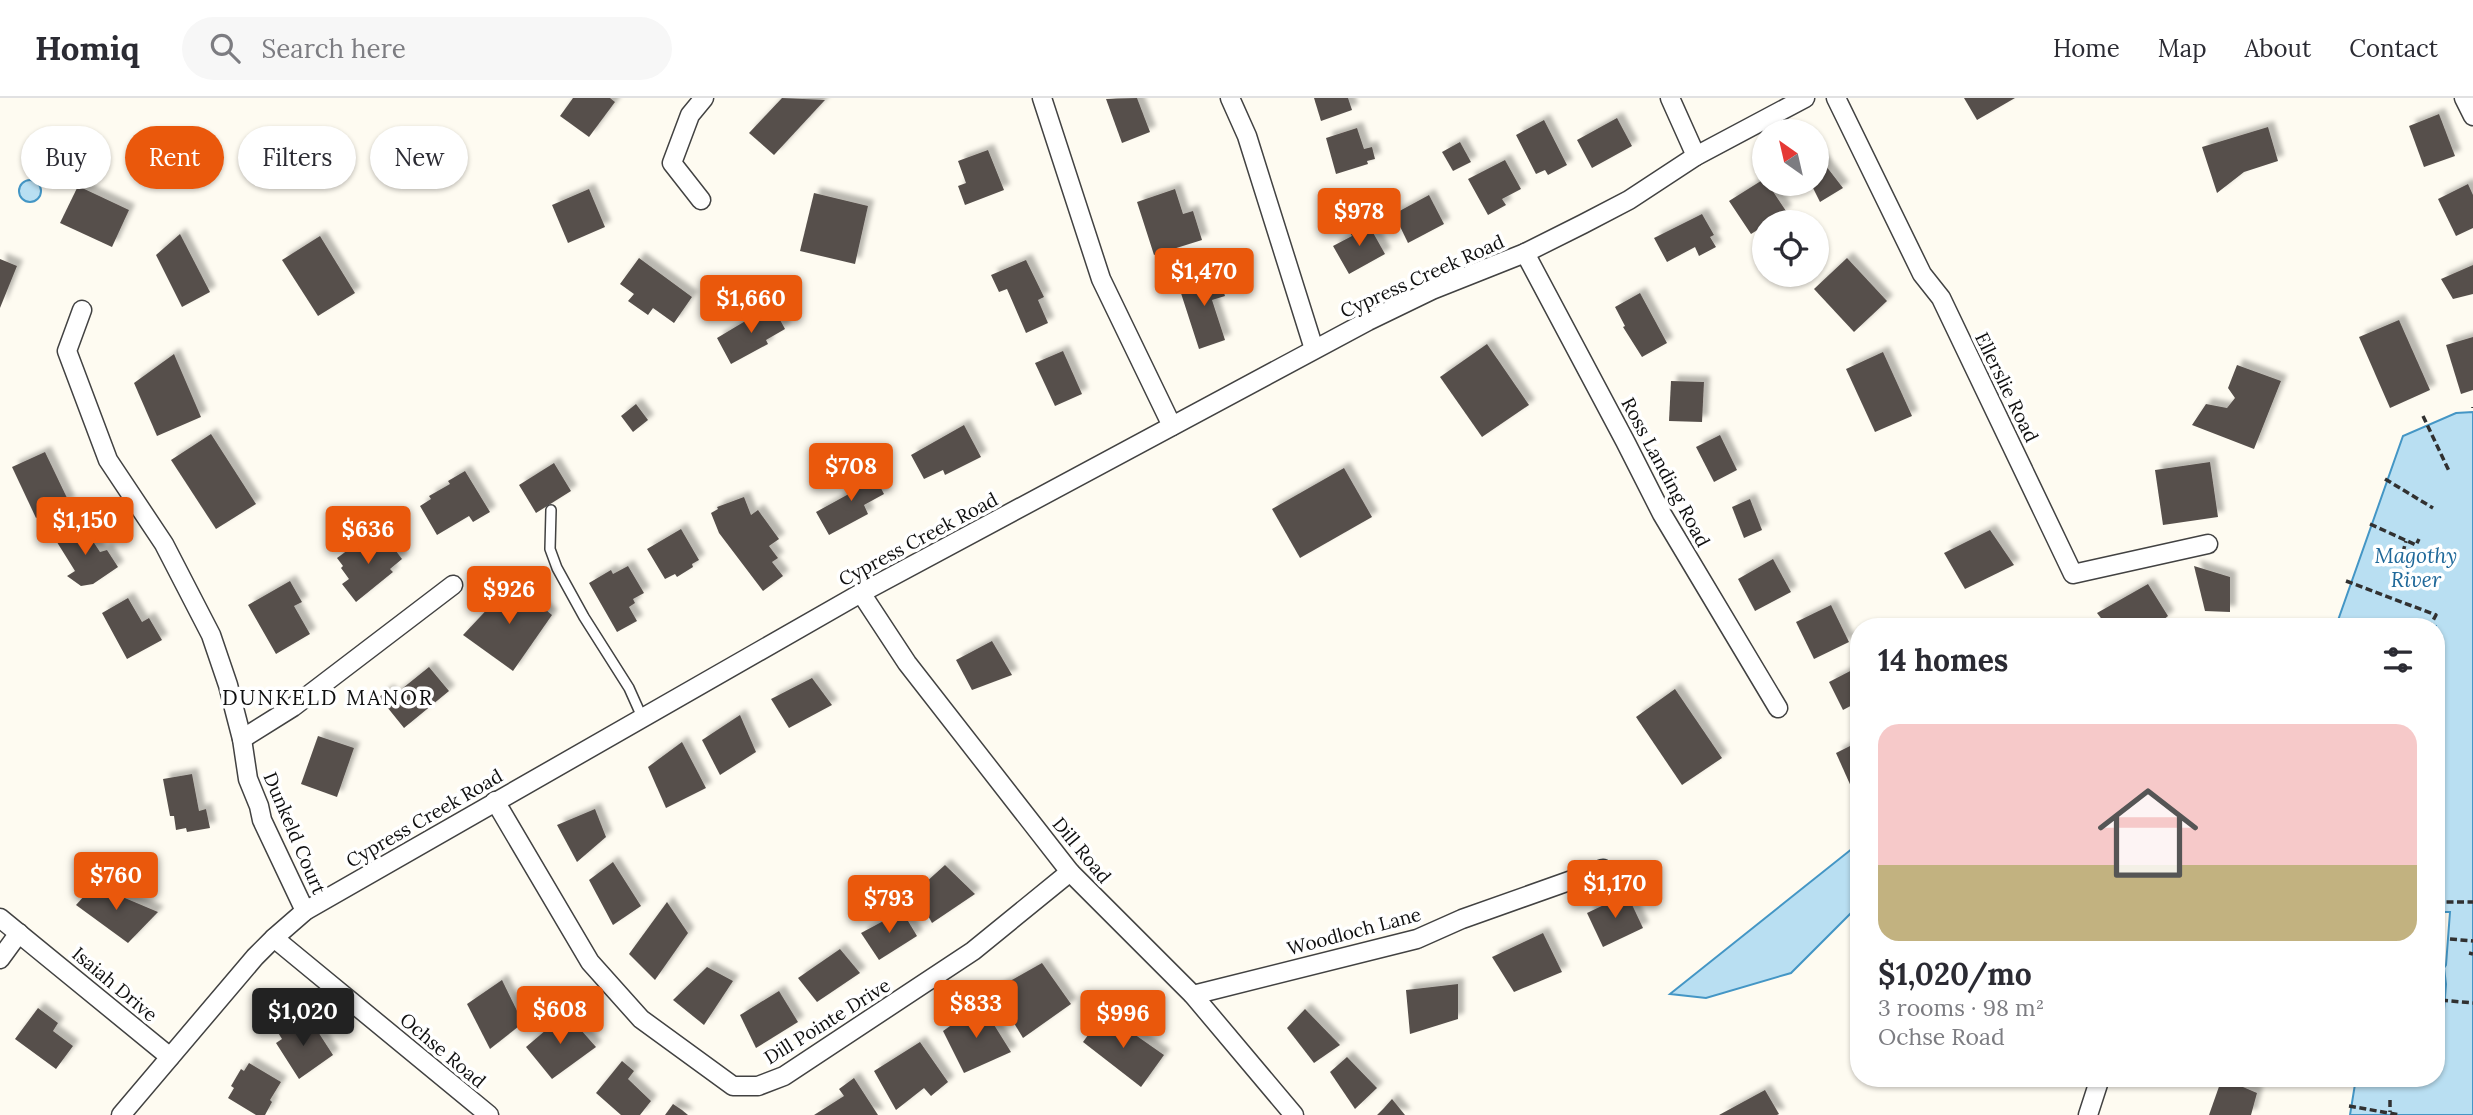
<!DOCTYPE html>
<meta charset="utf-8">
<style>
body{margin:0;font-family:Lora,serif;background:#f7f7f7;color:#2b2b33;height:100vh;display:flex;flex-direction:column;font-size:26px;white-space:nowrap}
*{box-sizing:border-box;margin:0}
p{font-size:23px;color:#7c7c81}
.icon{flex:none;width:38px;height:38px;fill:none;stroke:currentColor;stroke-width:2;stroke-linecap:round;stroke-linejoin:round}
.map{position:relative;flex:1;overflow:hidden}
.drawer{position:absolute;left:1850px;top:520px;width:595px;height:469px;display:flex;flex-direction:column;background:#fff;border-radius:28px;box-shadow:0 2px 5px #0004}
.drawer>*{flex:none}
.guide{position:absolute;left:21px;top:28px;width:665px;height:63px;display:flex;gap:14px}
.needle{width:46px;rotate:326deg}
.tools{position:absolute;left:1752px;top:21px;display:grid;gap:14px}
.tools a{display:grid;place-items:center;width:77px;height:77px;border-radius:50%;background:#fff;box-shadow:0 2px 5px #0004;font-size:35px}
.price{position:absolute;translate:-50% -60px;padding:0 16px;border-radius:7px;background:#ea580c;color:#fff;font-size:23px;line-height:46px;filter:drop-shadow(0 2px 4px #0008)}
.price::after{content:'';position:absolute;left:50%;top:42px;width:21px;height:16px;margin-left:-10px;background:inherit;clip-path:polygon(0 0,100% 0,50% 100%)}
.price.selected{background:#222;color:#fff}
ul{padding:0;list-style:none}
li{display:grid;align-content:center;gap:14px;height:371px;padding:0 28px}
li+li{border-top:2px solid #e1e1e2}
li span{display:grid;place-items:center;height:217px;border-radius:21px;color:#555}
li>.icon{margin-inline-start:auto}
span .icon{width:126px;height:126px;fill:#fffc;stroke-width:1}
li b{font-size:30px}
h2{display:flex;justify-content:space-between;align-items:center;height:84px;padding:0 28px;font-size:30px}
.chip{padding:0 24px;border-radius:32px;background:#fff;box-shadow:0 2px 5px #0004;font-size:24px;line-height:63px}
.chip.selected{background:#ea580c;color:#fff}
header{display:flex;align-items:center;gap:42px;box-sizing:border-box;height:98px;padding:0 35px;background:#fff;border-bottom:2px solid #e1e1e2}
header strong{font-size:33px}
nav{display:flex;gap:38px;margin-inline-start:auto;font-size:24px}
.search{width:490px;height:63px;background:#f7f7f7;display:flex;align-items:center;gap:18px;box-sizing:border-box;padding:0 24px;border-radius:38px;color:#7c7c81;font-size:26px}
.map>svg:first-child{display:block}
.water{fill:#b9dff2;stroke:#4496c5;stroke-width:2}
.building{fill:#57504c;filter:url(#shadow)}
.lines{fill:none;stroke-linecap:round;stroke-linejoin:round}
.service-casing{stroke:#424242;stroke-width:12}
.minor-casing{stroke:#424242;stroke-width:21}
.path{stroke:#313131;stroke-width:3.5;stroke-dasharray:7 3.5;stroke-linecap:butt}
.service{stroke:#fff;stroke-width:9}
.minor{stroke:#fff;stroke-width:18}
.labels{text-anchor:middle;stroke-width:7;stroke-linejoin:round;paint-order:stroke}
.street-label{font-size:19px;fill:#0f0f0f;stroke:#fff}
.water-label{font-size:21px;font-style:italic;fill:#1f6899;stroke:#fff}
.neighbourhood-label{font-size:21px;letter-spacing:2px;fill:#0f0f0f;stroke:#fff}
</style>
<header>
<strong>Homiq</strong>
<div class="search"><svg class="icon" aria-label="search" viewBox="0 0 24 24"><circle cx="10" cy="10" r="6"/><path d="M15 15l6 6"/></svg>Search here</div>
<nav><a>Home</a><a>Map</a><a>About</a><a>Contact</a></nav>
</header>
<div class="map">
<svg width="2473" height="1017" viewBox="0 0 2473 1017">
<defs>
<filter id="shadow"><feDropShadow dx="6" dy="-6" stdDeviation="2" flood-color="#0004"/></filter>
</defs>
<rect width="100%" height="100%" fill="#fefbf1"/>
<g class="water">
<circle cx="30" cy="93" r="11"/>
<polygon points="2473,314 2473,1017 2350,1017 2356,980 2436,980 2436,931 2443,925 2446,886 2444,870 2446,867 2450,814 2436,814 2436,528 2336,528 2403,338 2456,315"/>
<polygon points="1858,746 1858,808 1791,875 1706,900 1670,896"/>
</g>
<g class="building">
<polygon points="573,0 610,0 615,4 589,39 560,18"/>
<polygon points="782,0 825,2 774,57 749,35"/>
<polygon points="1137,0 1150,34 1122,45 1106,1"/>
<polygon points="1314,0 1348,0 1352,12 1321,23"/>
<polygon points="1964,0 2015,0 1977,22"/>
<polygon points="2439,16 2455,58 2424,69 2409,28"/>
<polygon points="1617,20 1632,48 1592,70 1577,42"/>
<polygon points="1544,22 1567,67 1548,77 1545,72 1536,76 1516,37"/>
<polygon points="2268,29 2278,63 2244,74 2217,95 2202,49"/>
<polygon points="1357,30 1364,51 1372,49 1375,61 1367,63 1368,66 1336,76 1326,40"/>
<polygon points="1460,44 1471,64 1453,73 1442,54"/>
<polygon points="988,52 1004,92 965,107 958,88 966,85 958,63"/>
<polygon points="1816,55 1843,90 1820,104 1811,86 1816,86"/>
<polygon points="1505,62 1521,91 1502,101 1506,107 1488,117 1468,81"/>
<polygon points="1764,81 1764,86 1768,86 1786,113 1769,124 1764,124 1764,128 1751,136 1729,103"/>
<polygon points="2468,86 2473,97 2473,130 2456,138 2438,101"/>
<polygon points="78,88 129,112 112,149 60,125"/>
<polygon points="589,91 605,129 568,145 552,107"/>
<polygon points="1175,91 1183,116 1193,113 1202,142 1154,157 1137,104"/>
<polygon points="814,95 868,108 855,166 800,153"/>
<polygon points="1429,97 1444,126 1408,145 1394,116"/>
<polygon points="1702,116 1714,137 1710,139 1716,149 1699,158 1695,149 1667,164 1654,140"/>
<polygon points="1366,122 1385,156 1349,176 1333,148 1352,138 1348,132"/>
<polygon points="180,136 210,194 182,209 156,157"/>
<polygon points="320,138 355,195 318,218 282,162"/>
<polygon points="639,160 692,199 674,225 653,210 648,217 628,203 634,196 620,186"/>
<polygon points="1847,160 1887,203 1854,234 1814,191"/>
<polygon points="0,161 17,168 0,210"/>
<polygon points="1026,162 1044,199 1038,202 1048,225 1026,235 1007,191 999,194 991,177"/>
<polygon points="2473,167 2473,196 2453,201 2441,181"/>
<polygon points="1217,173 1225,198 1212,202 1225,242 1199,251 1178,186"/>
<polygon points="1640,195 1667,245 1642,259 1623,229 1625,228 1615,209"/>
<polygon points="772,207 785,231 766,242 768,246 731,266 717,240"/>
<polygon points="2399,222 2430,292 2390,310 2359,239"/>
<polygon points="2473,239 2473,292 2461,296 2446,247"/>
<polygon points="1487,246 1529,307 1482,339 1440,279"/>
<polygon points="1063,253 1082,296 1055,308 1035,265"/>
<polygon points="1883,254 1912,318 1875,334 1846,271"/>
<polygon points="174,256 201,319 157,338 134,285"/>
<polygon points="2237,267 2281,283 2254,351 2192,327 2206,306 2227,310 2235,300 2228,290"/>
<polygon points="1671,283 1704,284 1702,324 1669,323"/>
<polygon points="636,306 648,322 633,334 621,318"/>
<polygon points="964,327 981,359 945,377 943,372 924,381 911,357"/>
<polygon points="211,336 256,406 216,431 171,362"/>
<polygon points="1720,337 1737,372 1714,384 1696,349"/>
<polygon points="45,354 69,404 36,420 12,369"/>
<polygon points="2210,364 2218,419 2163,427 2155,372"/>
<polygon points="554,365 571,393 536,415 519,387"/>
<polygon points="1344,370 1372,419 1300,460 1272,411"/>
<polygon points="871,371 884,396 864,407 868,416 829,437 816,414 856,392 850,381"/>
<polygon points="465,373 490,414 473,424 469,418 437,437 420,408 431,401 429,398 450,386 448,383"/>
<polygon points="744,399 751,417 758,412 779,441 769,448 778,460 772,464 783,478 763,493 719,435 711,415 718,411 717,409"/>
<polygon points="1750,401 1762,432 1744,440 1732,409"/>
<polygon points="81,425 100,454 107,452 118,469 93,486 81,488 67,478 75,473 55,441"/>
<polygon points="681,431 699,462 692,466 693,469 677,479 675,476 665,481 647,451"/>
<polygon points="1990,432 2014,467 1965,491 1944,455"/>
<polygon points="384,437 402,461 390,471 393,474 356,504 342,486 349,481 341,470 343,468 337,460 359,444 365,452"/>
<polygon points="1773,461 1791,494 1755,513 1738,481"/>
<polygon points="628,468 644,495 633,501 635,505 629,509 637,523 617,534 589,485 611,472 613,476"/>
<polygon points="2194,468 2230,479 2230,514 2205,513"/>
<polygon points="290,483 302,504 294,508 310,536 276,556 248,507"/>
<polygon points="513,484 552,517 513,573 463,537"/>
<polygon points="2148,486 2168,518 2156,528 2107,528 2097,515"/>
<polygon points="128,500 142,524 149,520 162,542 127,561 102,515"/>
<polygon points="1831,507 1849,544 1814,561 1796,524"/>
<polygon points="992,543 1012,577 972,592 956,562"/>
<polygon points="429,569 449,593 404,630 379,599 388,592 393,598"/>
<polygon points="1858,569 1858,604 1843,612 1829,584"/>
<polygon points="812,580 832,607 789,630 771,601"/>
<polygon points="1675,591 1722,660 1682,687 1636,619"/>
<polygon points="740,617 756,654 720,677 702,642"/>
<polygon points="318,638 354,650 337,699 301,686"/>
<polygon points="682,644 706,690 666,710 648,669"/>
<polygon points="1858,644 1858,690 1853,693 1836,655"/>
<polygon points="192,676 199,713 206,711 210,730 187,734 186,730 176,732 174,718 170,718 163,681"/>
<polygon points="595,711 606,739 577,764 557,727"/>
<polygon points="613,764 641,808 613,827 589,782"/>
<polygon points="945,767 975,796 932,825 915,794"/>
<polygon points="94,787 158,814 128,845 76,807"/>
<polygon points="1627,796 1643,830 1603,849 1587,815"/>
<polygon points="667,804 688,835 655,882 629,856"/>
<polygon points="902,813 917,838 879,862 861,835"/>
<polygon points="1543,835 1562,874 1514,894 1492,859"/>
<polygon points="840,851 860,875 817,904 798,880"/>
<polygon points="1042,865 1071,906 1023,940 994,892"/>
<polygon points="707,869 733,883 704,927 673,902"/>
<polygon points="502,882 523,925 490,951 467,906"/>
<polygon points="1458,886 1458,921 1410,936 1406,892"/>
<polygon points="779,893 798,924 756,950 740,917"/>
<polygon points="981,906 1011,954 964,975 943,933"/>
<polygon points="38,910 58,925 53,933 73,948 56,971 15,941"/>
<polygon points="1305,911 1340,947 1314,965 1287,930"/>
<polygon points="566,915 596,949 552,981 526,949"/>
<polygon points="1104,915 1164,957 1141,989 1083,944"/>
<polygon points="292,923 298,931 311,923 333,957 299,981 276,945 282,941 277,933"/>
<polygon points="920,944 948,984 931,998 924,990 896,1012 874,973"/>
<polygon points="1347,959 1377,990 1355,1011 1330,974"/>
<polygon points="622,963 634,973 628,981 651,1003 640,1017 621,1017 596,995"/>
<polygon points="249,965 281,984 270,1002 272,1004 265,1017 256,1017 228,1000 234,990 231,988 241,971 244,973"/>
<polygon points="854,980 878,1017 814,1017 844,998 839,991"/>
<polygon points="2222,980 2257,995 2251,1017 2209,1017"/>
<polygon points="1765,992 1779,1016 1777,1017 1719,1017"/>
<polygon points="1392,1001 1405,1017 1377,1017 1384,1010"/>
<polygon points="673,1006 682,1012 688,1017 665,1017"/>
</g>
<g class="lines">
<defs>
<polyline id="service" points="551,412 550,451 557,470 584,519 629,590 642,619"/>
<g id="minor">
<polyline points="1042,0 1101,181 1172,328"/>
<polyline points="1230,0 1247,38 1314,251"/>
<polyline points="1670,0 1696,58"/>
<polyline points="1836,0 1922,176 1941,200 2073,476 2208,446"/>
<polyline points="2464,0 2473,18"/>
<polyline points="701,102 672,65 690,17 704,0"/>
<polyline points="1525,155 1625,343 1662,416 1778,610"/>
<polyline points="82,212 67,253 108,362 164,446 211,537 228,587 242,641 248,681 259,708 262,722 305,813"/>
<polyline points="861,495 907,565 1070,774 1193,897 1294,1017"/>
<polyline points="242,641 293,609 453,487"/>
<polyline points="495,703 590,864 641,921 733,988 758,988 784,978 973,853 1070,774"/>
<polyline points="0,820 170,959"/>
<polyline points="274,840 489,1017"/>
<polyline points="0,861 19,835"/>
<polyline points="1193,897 1417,841 1462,821 1603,771"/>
<polyline points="121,1017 255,859 274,840 305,813 861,495 1368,223 1432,192 1525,155 1583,126 1629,102 1696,58 1805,0"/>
<polyline points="2088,1017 2100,980"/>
</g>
</defs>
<use href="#service" class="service-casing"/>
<use href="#minor" class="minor-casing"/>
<g class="path">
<polyline points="2473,309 2473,310"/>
<polyline points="2423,318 2449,373"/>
<polyline points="2385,381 2433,410"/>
<polyline points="2370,426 2416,447 2419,441"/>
<polyline points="2404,455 2413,462 2417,456"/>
<polyline points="2400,465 2406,443"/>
<polyline points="2346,483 2436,517 2430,528"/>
<polyline points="2436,787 2444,787"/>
<polyline points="2436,804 2473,804"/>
<polyline points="2450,841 2473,843"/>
<polyline points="2469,855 2473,856"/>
<polyline points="2441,902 2473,905"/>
<polyline points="2390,1002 2390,1014"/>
<polyline points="2349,1008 2400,1017"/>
</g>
<use href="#service" class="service"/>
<use href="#minor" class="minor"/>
</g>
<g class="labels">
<g class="street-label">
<text transform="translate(1422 178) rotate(-24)" y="7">Cypress Creek Road</text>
<text transform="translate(2007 289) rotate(64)" y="7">Ellerslie Road</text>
<text transform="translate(1666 374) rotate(62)" y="7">Ross Landing Road</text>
<text transform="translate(918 441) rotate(-28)" y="7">Cypress Creek Road</text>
<text transform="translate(424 720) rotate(-30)" y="7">Cypress Creek Road</text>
<text transform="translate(295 735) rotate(67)" y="7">Dunkeld Court</text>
<text transform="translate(1082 752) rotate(50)" y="7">Dill Road</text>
<text transform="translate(1354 833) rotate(-15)" y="7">Woodloch Lane</text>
<text transform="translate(115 886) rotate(40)" y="7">Isaiah Drive</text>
<text transform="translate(827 923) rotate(-32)" y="7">Dill Pointe Drive</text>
<text transform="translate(443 952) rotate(40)" y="7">Ochse Road</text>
</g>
<g class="water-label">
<text x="2416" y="465">Magothy<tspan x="2416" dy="24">River</tspan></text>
</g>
<g class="neighbourhood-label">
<text x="328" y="607">DUNKELD MANOR</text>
</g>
</g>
</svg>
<div class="tools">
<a><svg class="needle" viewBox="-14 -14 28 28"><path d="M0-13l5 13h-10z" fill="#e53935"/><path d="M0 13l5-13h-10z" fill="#7c7c81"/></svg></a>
<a><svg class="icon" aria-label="locate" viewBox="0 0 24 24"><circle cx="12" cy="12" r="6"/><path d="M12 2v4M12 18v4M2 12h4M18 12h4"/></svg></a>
</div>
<b class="price" style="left:1359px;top:150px">$978</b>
<b class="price" style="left:1204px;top:210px">$1,470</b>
<b class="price" style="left:751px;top:237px">$1,660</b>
<b class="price" style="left:851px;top:405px">$708</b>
<b class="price" style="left:85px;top:459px">$1,150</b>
<b class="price" style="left:368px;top:468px">$636</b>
<b class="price" style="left:509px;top:528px">$926</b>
<b class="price" style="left:116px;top:814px">$760</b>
<b class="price" style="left:1615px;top:822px">$1,170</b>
<b class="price" style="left:889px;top:837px">$793</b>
<b class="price" style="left:976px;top:942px">$833</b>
<b class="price" style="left:560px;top:948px">$608</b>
<b class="price selected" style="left:303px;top:950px">$1,020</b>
<b class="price" style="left:1123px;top:952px">$996</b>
<div class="guide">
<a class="chip">Buy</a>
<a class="chip selected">Rent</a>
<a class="chip">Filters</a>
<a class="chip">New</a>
</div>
<section class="drawer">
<h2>14 homes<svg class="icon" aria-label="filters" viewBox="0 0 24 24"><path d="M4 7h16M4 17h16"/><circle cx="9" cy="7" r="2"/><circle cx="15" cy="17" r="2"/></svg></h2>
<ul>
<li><span style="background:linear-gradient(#f6c9c9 65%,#c2b280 0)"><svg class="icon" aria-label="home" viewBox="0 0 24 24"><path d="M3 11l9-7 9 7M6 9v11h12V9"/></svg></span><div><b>$1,020/mo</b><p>3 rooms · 98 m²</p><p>Ochse Road</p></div></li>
</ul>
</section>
</div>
